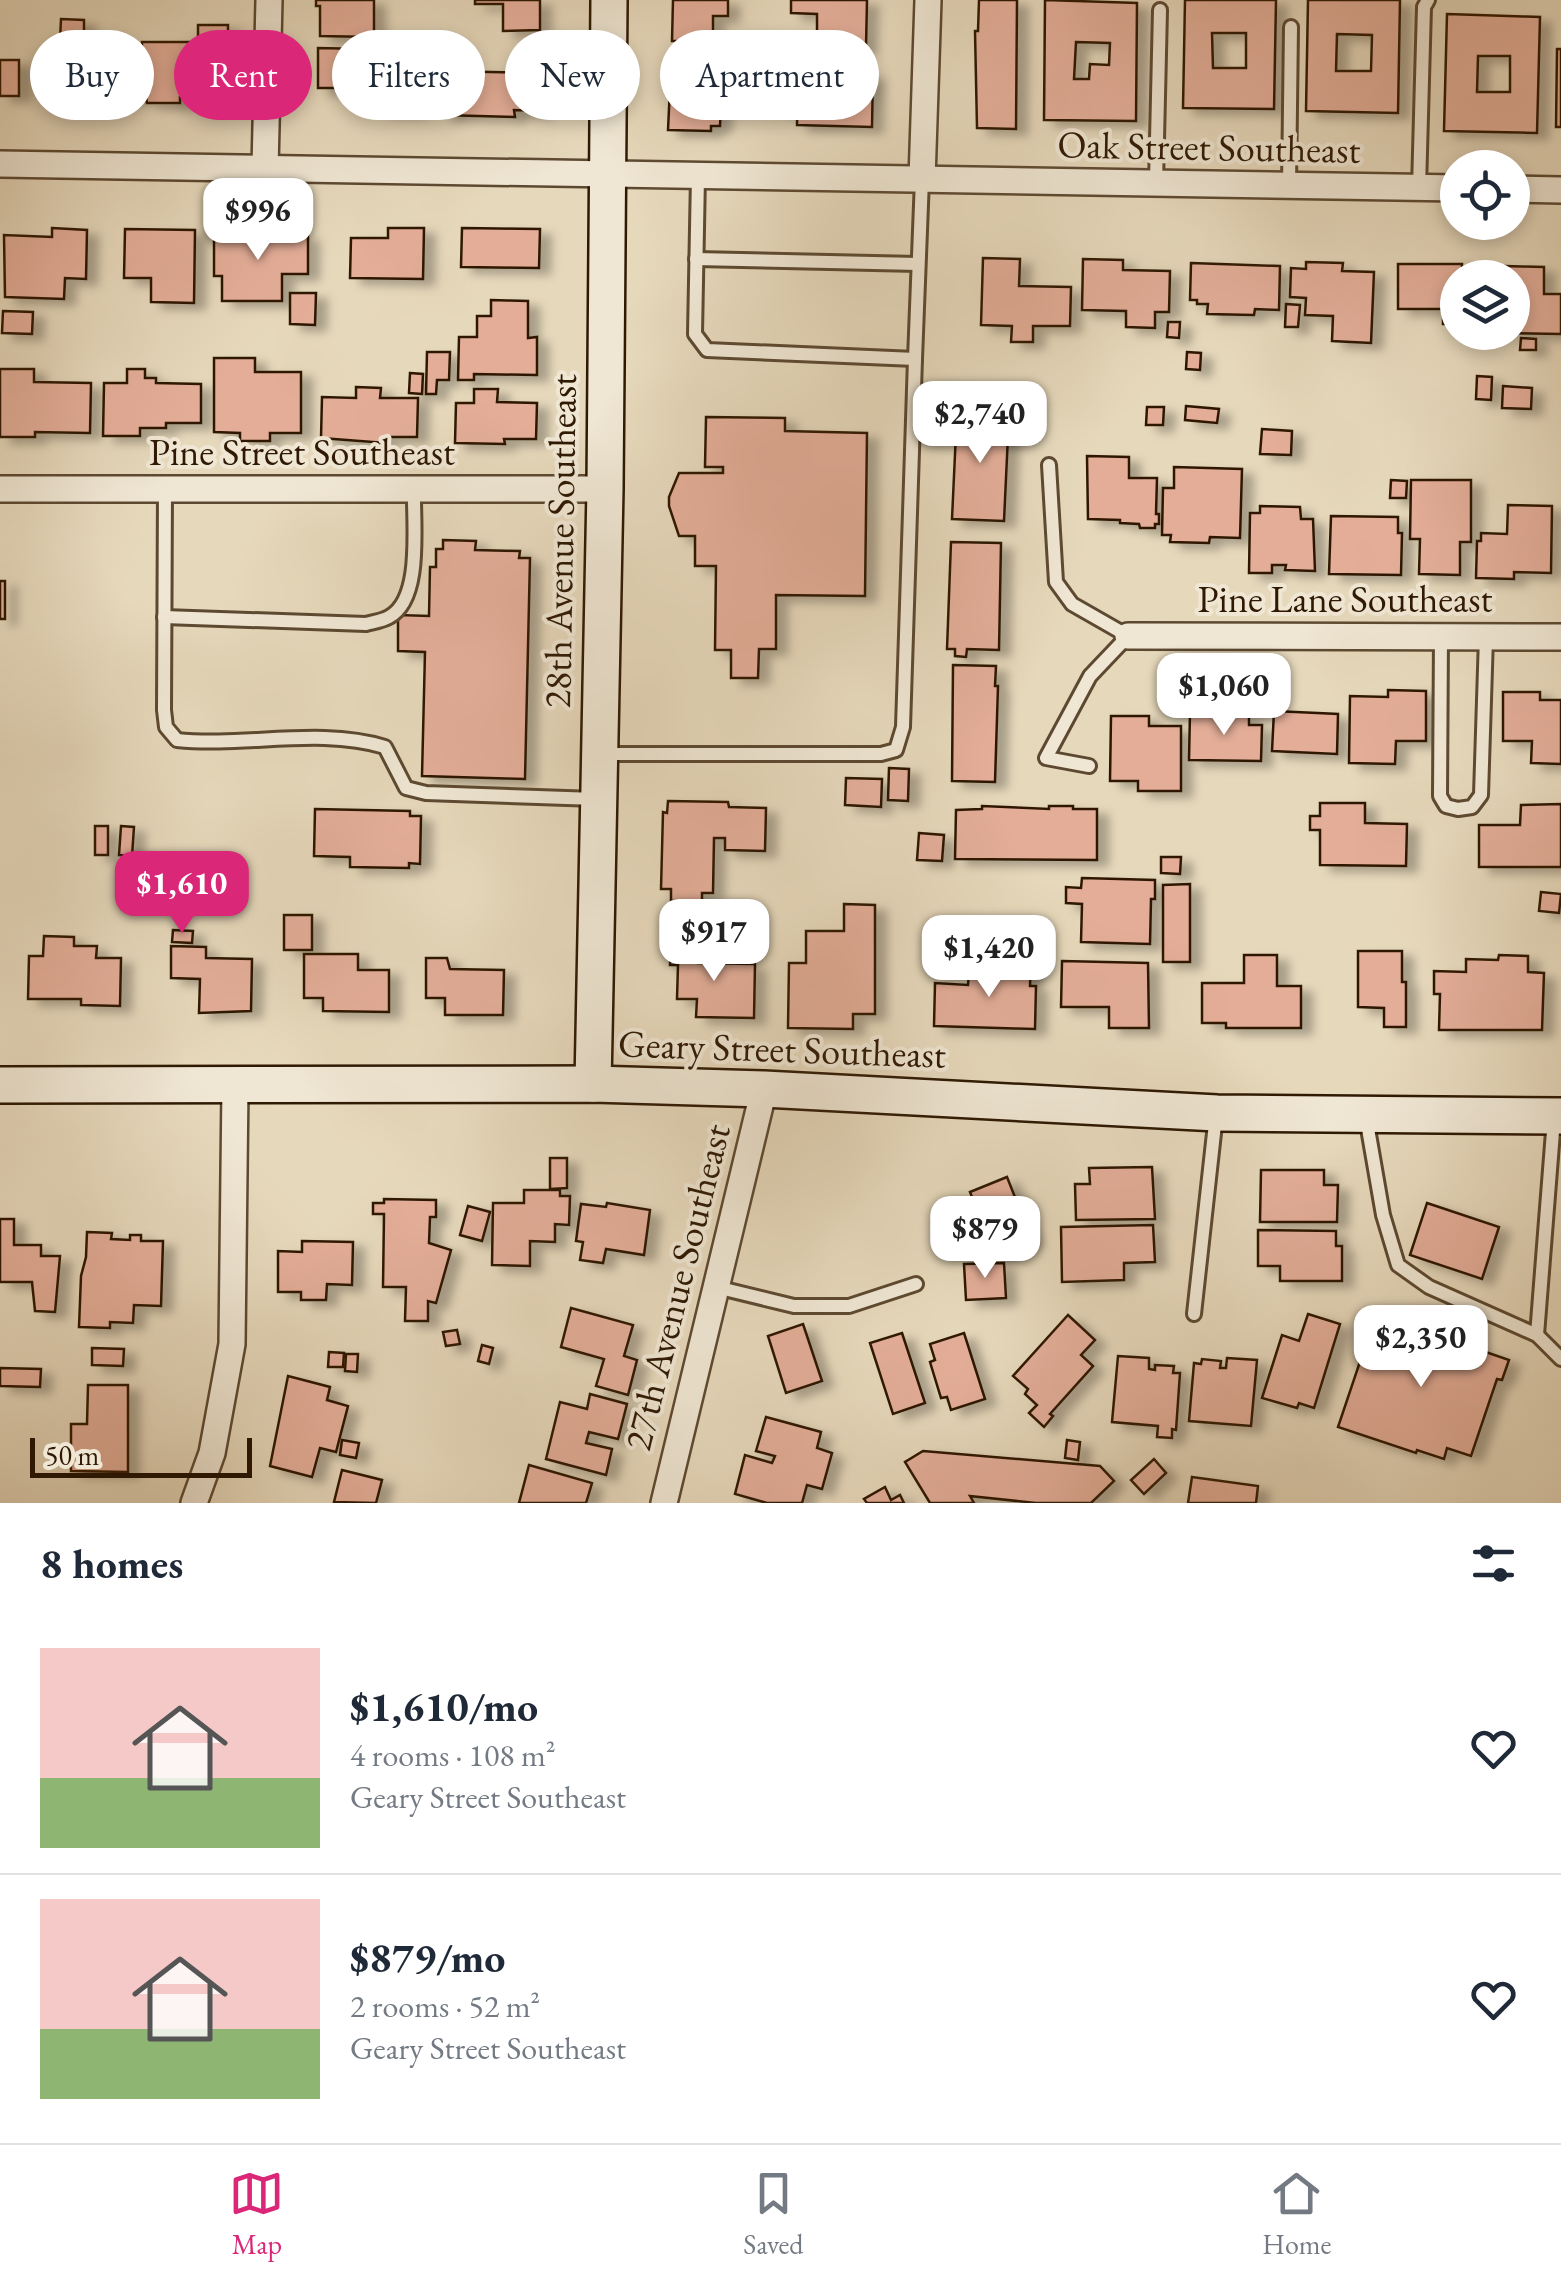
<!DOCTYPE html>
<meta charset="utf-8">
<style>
body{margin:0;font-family:"EB Garamond",serif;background:#f2f2f3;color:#1f2937;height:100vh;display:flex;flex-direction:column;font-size:38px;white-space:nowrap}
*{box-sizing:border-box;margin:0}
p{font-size:32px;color:#747a83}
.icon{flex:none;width:55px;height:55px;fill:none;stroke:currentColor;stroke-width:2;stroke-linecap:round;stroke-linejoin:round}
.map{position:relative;height:1503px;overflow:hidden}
.side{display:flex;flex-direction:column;background:#fff;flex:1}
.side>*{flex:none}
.hud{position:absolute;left:30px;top:30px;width:1000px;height:90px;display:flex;gap:20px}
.tools{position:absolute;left:1440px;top:150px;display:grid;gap:20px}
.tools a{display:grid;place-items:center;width:90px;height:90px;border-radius:50%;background:#fff;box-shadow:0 5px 15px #0003;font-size:50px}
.scale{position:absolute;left:30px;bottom:25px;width:222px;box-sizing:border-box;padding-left:10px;border:5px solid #2f1903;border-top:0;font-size:28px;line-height:35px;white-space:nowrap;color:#2f1903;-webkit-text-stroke:8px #efe6d3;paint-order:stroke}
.price{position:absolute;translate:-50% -85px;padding:0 22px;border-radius:20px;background:#fff;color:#222;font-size:32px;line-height:65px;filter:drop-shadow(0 2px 5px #0008)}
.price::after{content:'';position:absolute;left:50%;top:60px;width:30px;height:22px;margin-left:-15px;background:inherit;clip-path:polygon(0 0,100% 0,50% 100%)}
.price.active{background:#db2777;color:#fff}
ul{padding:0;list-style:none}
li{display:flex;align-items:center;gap:30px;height:250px;padding:0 40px}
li+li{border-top:2px solid #e0e1e3}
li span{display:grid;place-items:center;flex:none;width:280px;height:200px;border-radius:0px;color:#555}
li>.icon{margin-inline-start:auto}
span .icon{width:120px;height:120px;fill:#fffc;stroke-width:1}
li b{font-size:42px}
h2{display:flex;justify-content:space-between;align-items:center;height:120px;padding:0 40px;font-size:42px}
.chip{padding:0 35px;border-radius:45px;background:#fff;box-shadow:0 5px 15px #0003;font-size:35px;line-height:90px}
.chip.active{background:#db2777;color:#fff}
.dock{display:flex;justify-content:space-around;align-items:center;height:140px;border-top:2px solid #e0e1e3;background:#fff;font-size:28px;color:#747a83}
.dock a{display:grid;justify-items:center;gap:5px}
.dock .active{color:#db2777}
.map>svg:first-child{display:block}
.building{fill:#e3ad98;stroke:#2f1903;stroke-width:2.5;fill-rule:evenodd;filter:url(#shadow)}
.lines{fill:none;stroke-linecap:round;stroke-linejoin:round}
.lane-casing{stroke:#5d4931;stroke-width:18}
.street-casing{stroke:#5d4931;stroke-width:30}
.secondary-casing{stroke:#2f1903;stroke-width:40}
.lane{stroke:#efe6d3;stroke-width:12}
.street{stroke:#efe6d3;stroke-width:25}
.secondary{stroke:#efe6d3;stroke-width:35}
.labels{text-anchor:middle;stroke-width:8;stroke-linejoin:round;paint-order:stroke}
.street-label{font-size:38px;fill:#2f1903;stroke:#efe6d3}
</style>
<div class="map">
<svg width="1561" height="1503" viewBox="0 0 1561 1503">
<defs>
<filter id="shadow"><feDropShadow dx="11" dy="6" stdDeviation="5" flood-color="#0004"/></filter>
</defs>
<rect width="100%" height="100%" fill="#e6d8bb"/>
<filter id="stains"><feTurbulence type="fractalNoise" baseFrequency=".002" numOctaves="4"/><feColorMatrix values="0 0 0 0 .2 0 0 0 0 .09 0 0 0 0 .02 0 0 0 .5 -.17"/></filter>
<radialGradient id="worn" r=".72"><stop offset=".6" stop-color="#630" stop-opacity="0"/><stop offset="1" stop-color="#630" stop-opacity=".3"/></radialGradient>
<g class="building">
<polygon points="316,0 374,0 374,37 320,36 320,6 316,6"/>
<polygon points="475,0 540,0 540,30 503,31 503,4 475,4"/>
<polygon points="673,0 728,0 728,16 713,16 713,41 672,41"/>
<polygon points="791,0 867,0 866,47 830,46 830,43 817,42 817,14 791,13"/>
<polygon points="979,0 1017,0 1016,129 977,128 975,31 978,31"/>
<path d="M1045,0l92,3 -1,118 -92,-1zM1076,42l34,1 -1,22 -19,-1 -1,15h-15z"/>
<path d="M1185,0h91l-2,109 -91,-1zM1212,33h34v35h-33z"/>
<path d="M1308,0h92l-2,113 -92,-2zM1337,34l35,1 -1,36h-35z"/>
<path d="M1447,14l93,3 -3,116 -93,-2zM1478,56h32v36h-33z"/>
<polygon points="61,19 84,20 84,41 79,40 79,49 69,49 69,40 60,40"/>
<polygon points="198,25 228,25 228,56 218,56 218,88 201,88 201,97 180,97 180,103 147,103 146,97 120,97 120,61 142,61 142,42 198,42"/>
<polygon points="366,42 385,42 385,49 410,49 410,90 414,90 414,110 380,109 380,94 354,94 354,88 318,88 318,48 365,49"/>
<polygon points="85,43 110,43 110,62 84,62"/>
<polygon points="414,44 431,44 430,79 414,79"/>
<polygon points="1557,49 1561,49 1561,127 1556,127"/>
<polygon points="678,55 749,57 747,100 730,99 730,106 721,106 720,126 711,126 711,131 668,130 670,88 677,88"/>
<rect x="0" y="60" width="19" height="36"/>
<polygon points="442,71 541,73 541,111 514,110 515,117 442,115"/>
<polygon points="817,73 873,74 872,127 797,125 798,85 817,85"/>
<polygon points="778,96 791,96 792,110 779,110"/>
<polygon points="52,228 87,230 86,279 65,278 64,299 5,297 4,235 52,237"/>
<polygon points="254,228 284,228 284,235 308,235 308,274 282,274 282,301 222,301 222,276 214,276 214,234 254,234"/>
<polygon points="388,228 424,228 423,279 350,278 351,238 388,238"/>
<polygon points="462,228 540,229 539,268 461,267"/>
<polygon points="125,229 195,230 194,303 151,302 151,278 124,278"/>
<polygon points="983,258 1020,259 1019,286 1071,287 1070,326 1033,326 1033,342 1011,342 1012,326 981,325"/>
<polygon points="1083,259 1123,260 1123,270 1170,271 1169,312 1155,312 1155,328 1126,327 1126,311 1082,310"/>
<polygon points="1306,262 1343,263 1342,271 1374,272 1371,343 1332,341 1333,316 1305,315 1306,298 1290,297 1291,268 1306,269"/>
<polygon points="1191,263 1280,266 1279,310 1255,309 1254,315 1207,314 1208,304 1197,304 1197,300 1190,300"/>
<polygon points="1398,264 1462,264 1462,273 1490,273 1490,278 1458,278 1458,324 1443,324 1443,309 1398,309"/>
<polygon points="1504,266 1544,267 1544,294 1561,294 1561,334 1503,333 1512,332 1512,278 1504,278"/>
<polygon points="290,293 316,293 315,325 290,324"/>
<polygon points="491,300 528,301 528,338 537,337 537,375 474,374 474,380 458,380 459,337 477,337 477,316 491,316"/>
<polygon points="1286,304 1300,305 1298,327 1285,327"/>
<polygon points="3,311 33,312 32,334 2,333"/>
<polygon points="1168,322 1180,322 1179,338 1167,337"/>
<polygon points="1521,338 1536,339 1536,350 1520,350"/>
<polygon points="427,352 450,352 449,380 437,380 436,394 426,394"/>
<polygon points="1187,352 1201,353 1200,370 1186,369"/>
<polygon points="214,358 255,358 255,372 301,372 301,433 270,433 270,441 240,441 240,433 214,432"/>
<polygon points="0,369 34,369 34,382 91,383 90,433 35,432 35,437 0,437"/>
<polygon points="127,369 145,369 145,378 156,378 156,383 201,384 201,423 166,423 166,428 140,428 140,436 103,436 104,383 127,383"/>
<polygon points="410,373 423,374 422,394 409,393"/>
<polygon points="1477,376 1492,377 1491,400 1476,399"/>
<polygon points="1503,386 1532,388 1531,409 1502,408"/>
<polygon points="356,387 381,388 380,398 418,398 417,437 386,437 386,443 321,438 322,397 356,398"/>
<polygon points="474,389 498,389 497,402 537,403 536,439 504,439 505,444 455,443 456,403 474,403"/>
<polygon points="1186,406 1219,409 1217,423 1185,420"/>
<polygon points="1147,407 1164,407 1163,425 1146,425"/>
<polygon points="957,411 1009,414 1004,521 952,519"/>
<polygon points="706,417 785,418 785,431 867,433 865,596 776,595 776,649 759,649 758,678 731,678 731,650 715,650 716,566 695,566 695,536 679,536 669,506 669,497 679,473 723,473 723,467 705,467"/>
<polygon points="1262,429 1292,431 1291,455 1260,454"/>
<polygon points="1087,456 1129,457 1129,478 1157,478 1156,514 1159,514 1159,524 1155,524 1155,528 1140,528 1139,524 1120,523 1120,520 1088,519"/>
<polygon points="1174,467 1242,469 1240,538 1210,537 1209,543 1170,542 1171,535 1162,535 1163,488 1174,488"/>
<polygon points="1391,480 1407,481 1406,498 1390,498"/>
<polygon points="1411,480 1471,480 1471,542 1460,542 1460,575 1419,574 1420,539 1410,539"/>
<polygon points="1508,505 1552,506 1551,573 1514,572 1514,579 1476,578 1477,541 1481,541 1481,533 1507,534"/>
<polygon points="1260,506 1300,507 1301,519 1313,519 1315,571 1285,570 1286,565 1272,565 1272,573 1249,573 1250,513 1260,513"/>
<polygon points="1331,516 1398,517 1398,533 1402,533 1401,575 1329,574"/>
<polygon points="443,540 476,541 475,550 520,551 519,558 530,558 525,779 422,776 425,652 398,651 398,615 429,616 430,567 436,567 436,549 443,549"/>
<polygon points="951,542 1001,543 999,650 967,649 966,657 955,656 955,649 947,649"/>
<rect x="0" y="581" width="5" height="38"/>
<polygon points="953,665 996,666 995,686 998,686 995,782 952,781"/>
<polygon points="1388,690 1426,691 1426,741 1396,741 1395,764 1349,763 1350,696 1388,697"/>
<polygon points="1503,692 1540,692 1540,700 1561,700 1561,764 1531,763 1532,741 1503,741"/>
<polygon points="1274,711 1338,714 1337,754 1272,751"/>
<polygon points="1190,712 1249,716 1249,725 1262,725 1261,761 1189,760"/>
<polygon points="1111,716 1149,716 1149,726 1181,726 1181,791 1138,791 1138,781 1110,781"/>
<polygon points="889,768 909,769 908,801 888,800"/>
<polygon points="846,778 882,779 881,807 845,805"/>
<polygon points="668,801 728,802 729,807 766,808 765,851 725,850 725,838 714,838 713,893 702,893 702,908 682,908 682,901 671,901 671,889 661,889 663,812 667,813"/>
<polygon points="1320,803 1365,803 1365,823 1407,824 1406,866 1320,865 1320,830 1310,830 1310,816 1320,816"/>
<polygon points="1561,804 1561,867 1479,867 1479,825 1520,825 1521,805"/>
<polygon points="982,806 1049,809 1049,806 1073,806 1073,809 1097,809 1097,860 955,859 956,810 982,809"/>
<polygon points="315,809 410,811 410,816 421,816 420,864 409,863 409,868 350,867 350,857 314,856"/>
<rect x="95" y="826" width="13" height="29"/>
<polygon points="121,826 134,827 132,856 119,855"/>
<polygon points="919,833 944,835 942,861 917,860"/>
<polygon points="1161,857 1181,857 1180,874 1161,873"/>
<polygon points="1082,878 1155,880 1155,899 1151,899 1150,944 1081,942 1082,904 1066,903 1066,887 1081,888"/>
<polygon points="1190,884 1190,962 1163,962 1163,885"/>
<polygon points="1541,892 1561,894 1559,913 1539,911"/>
<polygon points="844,904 875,905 875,1014 853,1014 853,1029 788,1028 789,963 806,963 806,931 844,931"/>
<rect x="284" y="915" width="28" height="35"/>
<polygon points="173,930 193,931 192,943 172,942"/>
<polygon points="44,936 74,937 74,946 97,946 96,958 121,958 120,1006 81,1005 81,999 28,999 29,956 43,956"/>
<polygon points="671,941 699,942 698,963 755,964 754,1018 696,1017 697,999 677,999 678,965 670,965"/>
<polygon points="171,946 206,947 206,958 252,959 251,1011 199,1013 200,979 171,978"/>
<polygon points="1358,951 1402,951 1402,982 1406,982 1406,1027 1384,1027 1384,1008 1358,1007"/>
<polygon points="304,954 358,954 358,970 389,970 389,1012 323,1011 323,998 304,998"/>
<polygon points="1244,955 1277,955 1277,986 1301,986 1301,1028 1226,1028 1226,1023 1202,1023 1202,983 1244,983"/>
<polygon points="1499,955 1528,956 1528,972 1544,973 1542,1030 1439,1030 1440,994 1434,994 1434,971 1466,972 1466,959 1498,960"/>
<polygon points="1016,956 1031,956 1030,986 1036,986 1035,1029 934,1026 935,983 968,985 969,972 1015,973"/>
<polygon points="426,958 447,958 450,969 504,970 503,1015 445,1015 445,998 426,998"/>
<polygon points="1062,961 1148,963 1149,1028 1109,1028 1109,1007 1061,1007"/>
<polygon points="550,1158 567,1158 567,1188 550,1189"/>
<polygon points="1152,1167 1155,1219 1076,1220 1075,1184 1090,1184 1089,1168"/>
<polygon points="1261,1170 1324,1170 1324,1185 1338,1185 1337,1222 1260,1222"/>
<polygon points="1007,1177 1032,1240 995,1255 970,1192"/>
<polygon points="524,1190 560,1190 560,1196 570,1196 569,1225 555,1224 555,1242 530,1241 530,1266 492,1265 493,1203 524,1203"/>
<polygon points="384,1199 436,1200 436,1217 430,1217 429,1243 451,1250 436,1303 428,1301 428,1321 405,1321 406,1287 383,1287 384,1214 373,1214 373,1203 384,1203"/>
<polygon points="607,1203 650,1210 644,1255 606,1249 603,1263 580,1260 583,1242 576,1241 581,1204 606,1207"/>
<polygon points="1427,1203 1499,1227 1482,1279 1410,1255"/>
<polygon points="468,1206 490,1212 482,1241 460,1235"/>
<polygon points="0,1219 14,1219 14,1245 41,1245 41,1256 60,1256 55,1312 35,1311 32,1282 0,1282"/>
<polygon points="1153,1225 1155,1262 1124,1263 1124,1280 1062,1282 1061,1227"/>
<polygon points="1258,1230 1336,1231 1336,1246 1342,1246 1342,1281 1280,1281 1280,1266 1258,1266"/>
<polygon points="87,1232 112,1233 111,1239 130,1240 130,1235 141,1235 141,1241 163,1241 161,1306 134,1305 133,1323 110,1322 110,1328 79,1327 81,1276 86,1257"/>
<polygon points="302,1241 353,1242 352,1285 327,1284 326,1300 301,1300 301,1292 278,1292 278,1251 302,1252"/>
<polygon points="1004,1263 1006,1298 966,1300 964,1264"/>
<polygon points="571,1308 633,1325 624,1356 637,1360 628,1395 596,1386 604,1359 561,1347"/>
<polygon points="1308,1314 1340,1324 1314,1408 1299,1403 1297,1408 1262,1398 1282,1335 1299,1341"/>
<polygon points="1376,1314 1509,1360 1502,1380 1497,1379 1471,1456 1447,1448 1444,1459 1417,1450 1416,1453 1338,1427"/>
<polygon points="1068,1315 1095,1340 1081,1355 1093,1366 1050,1414 1053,1416 1044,1427 1029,1413 1037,1405 1025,1394 1028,1389 1013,1376"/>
<polygon points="803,1324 822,1381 786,1393 768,1336"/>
<polygon points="457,1330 460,1344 446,1346 443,1332"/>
<polygon points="902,1333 925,1403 893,1414 870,1343"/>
<polygon points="964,1333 985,1399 951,1410 947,1397 941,1398 930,1362 935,1360 930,1344"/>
<polygon points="482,1345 493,1348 489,1364 478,1361"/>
<polygon points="92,1348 124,1349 123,1366 92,1365"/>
<polygon points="329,1352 344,1353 343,1367 328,1367"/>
<polygon points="346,1354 358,1354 357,1372 345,1371"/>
<polygon points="1118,1356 1149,1358 1149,1369 1155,1370 1155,1365 1174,1366 1173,1373 1180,1373 1176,1430 1172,1429 1172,1438 1157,1437 1158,1426 1112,1422"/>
<polygon points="1227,1358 1257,1360 1251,1426 1189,1421 1194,1363 1201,1364 1202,1359 1221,1361 1220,1368 1226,1368"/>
<polygon points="0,1368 41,1369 40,1387 0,1386"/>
<polygon points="288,1376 330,1387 327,1400 348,1406 336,1452 320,1448 312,1477 270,1466"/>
<polygon points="88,1385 128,1385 128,1472 71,1471 71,1424 87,1424"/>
<polygon points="590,1394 627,1404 618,1439 589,1432 586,1443 612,1449 606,1475 546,1459 560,1402 587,1409"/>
<polygon points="766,1417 821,1432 817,1448 832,1453 822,1489 807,1485 802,1503 767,1503 735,1494 745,1455 772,1463 775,1456 756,1451"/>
<polygon points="342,1440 359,1443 356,1458 340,1455"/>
<polygon points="1067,1440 1080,1442 1078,1460 1065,1458"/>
<polygon points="923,1451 1100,1466 1114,1481 1091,1503 1036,1503 970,1496 974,1503 930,1503 905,1462"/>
<polygon points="1154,1459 1166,1473 1144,1494 1131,1480"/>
<polygon points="529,1465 592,1483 586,1503 519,1503"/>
<polygon points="342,1470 382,1480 376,1503 334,1502"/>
<polygon points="1192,1477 1258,1486 1256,1503 1188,1503"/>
<polygon points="885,1487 891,1500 900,1495 904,1503 867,1503 864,1499"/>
</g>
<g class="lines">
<defs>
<g id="lane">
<polyline points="698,176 695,334 707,350 915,359 922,179"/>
<polyline points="1156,183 1160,10"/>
<polyline points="1289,186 1291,27"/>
<polyline points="1419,188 1424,7 1428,0"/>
<polyline points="696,259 918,264"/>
<polyline points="1049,465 1056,582 1072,604 1128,636 1090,676 1046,758 1089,766"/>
<path d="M165,489l-1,221 2,17 11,13c68,7 143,-13 208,7l21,41 20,5 170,6"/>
<path d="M164,617l202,7c7,-2 16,-3 23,-7 34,-18 24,-94 25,-128"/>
<polyline points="1441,636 1440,796 1446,806 1458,809 1472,807 1481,795 1486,637"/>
<polyline points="601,754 881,754 896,750 903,727 915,359"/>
<polyline points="1366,1117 1383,1215 1398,1265 1429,1287 1537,1335 1561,1359"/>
<polyline points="716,1287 794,1306 849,1306 916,1284"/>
<polyline points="1194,1314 1216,1115"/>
<polyline points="1537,1335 1554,1119"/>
</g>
<g id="street">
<polyline points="0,164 1458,188"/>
<polyline points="265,168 269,0"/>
<polyline points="922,179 928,0"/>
<polyline points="1512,189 1561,190"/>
<polyline points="0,489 605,489"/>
<polyline points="1128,636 1561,637"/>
<polyline points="194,1503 212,1453 232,1344 235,1086"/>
<polyline points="664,1503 764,1089"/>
</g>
<g id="secondary">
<polyline points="593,1084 605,489 609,0"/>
<polyline points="0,1085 593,1084 764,1089 1217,1113 1561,1116"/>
</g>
</defs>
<use href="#lane" class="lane-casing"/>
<use href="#street" class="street-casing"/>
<use href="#secondary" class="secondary-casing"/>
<use href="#lane" class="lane"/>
<use href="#street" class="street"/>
<use href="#secondary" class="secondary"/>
</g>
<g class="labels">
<g class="street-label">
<text transform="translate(1209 147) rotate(1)" y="13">Oak Street Southeast</text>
<text x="302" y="465">Pine Street Southeast</text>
<text transform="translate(560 541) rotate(-89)" y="13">28th Avenue Southeast</text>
<text x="1345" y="612">Pine Lane Southeast</text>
<text transform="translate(782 1049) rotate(2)" y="13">Geary Street Southeast</text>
<text transform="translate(677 1287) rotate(-76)" y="13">27th Avenue Southeast</text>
</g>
</g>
<rect width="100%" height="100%" filter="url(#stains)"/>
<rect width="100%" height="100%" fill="url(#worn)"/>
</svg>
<div class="tools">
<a><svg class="icon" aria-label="locate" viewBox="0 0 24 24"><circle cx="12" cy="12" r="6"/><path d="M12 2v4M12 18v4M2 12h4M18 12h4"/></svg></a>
<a><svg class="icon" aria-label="layers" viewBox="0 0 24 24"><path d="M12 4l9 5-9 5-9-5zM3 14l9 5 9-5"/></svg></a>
</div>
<div class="scale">50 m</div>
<b class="price" style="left:258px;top:263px">$996</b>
<b class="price" style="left:980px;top:466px">$2,740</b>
<b class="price" style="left:1224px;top:738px">$1,060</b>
<b class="price active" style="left:182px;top:936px">$1,610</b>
<b class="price" style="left:714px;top:984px">$917</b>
<b class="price" style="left:989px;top:1000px">$1,420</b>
<b class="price" style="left:985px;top:1281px">$879</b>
<b class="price" style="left:1421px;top:1390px">$2,350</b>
<div class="hud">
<a class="chip">Buy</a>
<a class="chip active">Rent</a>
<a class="chip">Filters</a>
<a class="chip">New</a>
<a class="chip">Apartment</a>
</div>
</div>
<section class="side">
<h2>8 homes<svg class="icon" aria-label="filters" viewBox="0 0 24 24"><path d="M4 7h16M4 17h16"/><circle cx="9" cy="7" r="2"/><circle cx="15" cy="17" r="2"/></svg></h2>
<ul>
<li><span style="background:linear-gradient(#f6c9c9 65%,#8fb573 0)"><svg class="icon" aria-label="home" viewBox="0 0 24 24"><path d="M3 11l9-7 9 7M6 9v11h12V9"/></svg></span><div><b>$1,610/mo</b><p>4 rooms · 108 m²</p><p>Geary Street Southeast</p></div><svg class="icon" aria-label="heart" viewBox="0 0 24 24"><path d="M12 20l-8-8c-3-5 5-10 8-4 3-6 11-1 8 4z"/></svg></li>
<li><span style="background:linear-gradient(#f6c9c9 65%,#8fb573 0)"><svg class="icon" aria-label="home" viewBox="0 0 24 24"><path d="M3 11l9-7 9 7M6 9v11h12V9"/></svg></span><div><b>$879/mo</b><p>2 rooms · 52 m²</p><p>Geary Street Southeast</p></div><svg class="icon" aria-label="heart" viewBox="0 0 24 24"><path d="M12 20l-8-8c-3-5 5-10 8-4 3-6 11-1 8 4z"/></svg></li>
</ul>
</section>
<nav class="dock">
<a class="active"><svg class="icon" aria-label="map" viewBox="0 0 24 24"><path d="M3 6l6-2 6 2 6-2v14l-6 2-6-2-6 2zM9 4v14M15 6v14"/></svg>Map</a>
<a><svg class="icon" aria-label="saved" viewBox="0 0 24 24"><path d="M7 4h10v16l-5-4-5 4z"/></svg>Saved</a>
<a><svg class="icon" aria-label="home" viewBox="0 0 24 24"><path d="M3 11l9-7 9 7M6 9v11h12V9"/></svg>Home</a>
</nav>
